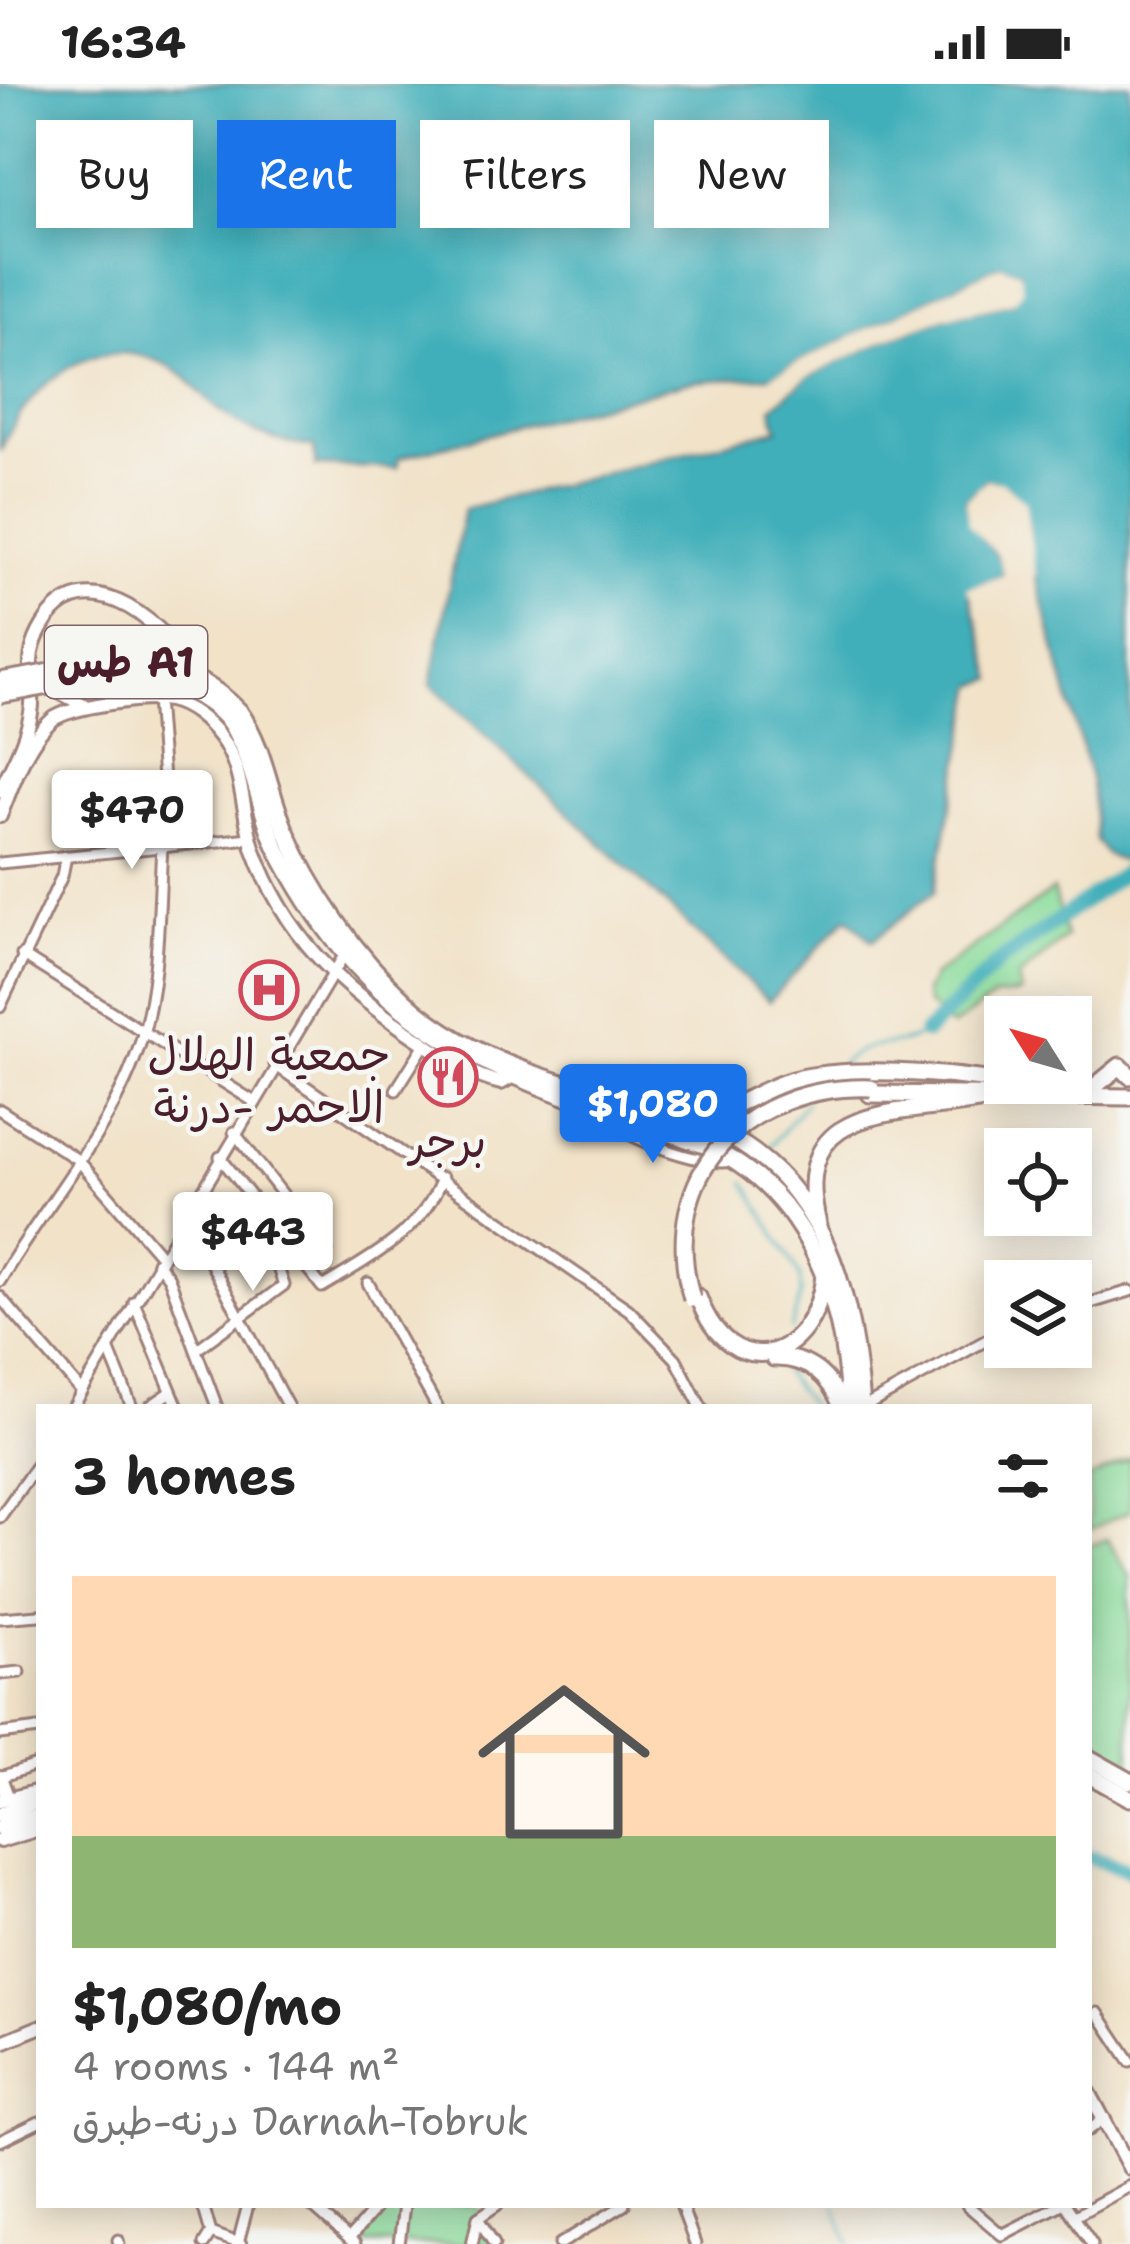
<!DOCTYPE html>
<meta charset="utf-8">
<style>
body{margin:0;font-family:"Shantell Sans","Playpen Sans Arabic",sans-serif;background:#f6f6f6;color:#222;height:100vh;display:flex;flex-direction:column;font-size:45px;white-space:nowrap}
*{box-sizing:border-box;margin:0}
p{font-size:39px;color:#767676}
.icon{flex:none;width:66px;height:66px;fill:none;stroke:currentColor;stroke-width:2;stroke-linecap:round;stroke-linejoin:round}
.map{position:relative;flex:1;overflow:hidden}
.details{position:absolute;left:36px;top:1320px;width:1056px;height:804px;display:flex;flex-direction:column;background:#fff;border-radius:0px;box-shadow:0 6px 30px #0003}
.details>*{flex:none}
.top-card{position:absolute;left:36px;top:36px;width:1059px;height:108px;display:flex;gap:24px}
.needle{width:78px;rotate:307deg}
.controls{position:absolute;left:984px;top:912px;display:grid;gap:24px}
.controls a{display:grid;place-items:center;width:108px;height:108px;border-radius:0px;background:#fff;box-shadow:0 6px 30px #0003;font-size:60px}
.price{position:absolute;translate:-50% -102px;padding:0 27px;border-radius:12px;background:#fff;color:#222;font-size:39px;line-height:78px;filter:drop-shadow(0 3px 6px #0008)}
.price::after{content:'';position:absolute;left:50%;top:72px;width:36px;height:27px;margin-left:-18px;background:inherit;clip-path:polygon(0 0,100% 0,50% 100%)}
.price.selected{background:#1a73e8;color:#fff}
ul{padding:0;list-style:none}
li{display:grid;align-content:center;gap:24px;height:636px;padding:0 36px}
li span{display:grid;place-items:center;height:372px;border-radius:0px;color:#555}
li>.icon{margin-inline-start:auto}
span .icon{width:216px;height:216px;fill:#fffc;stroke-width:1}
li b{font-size:51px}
h2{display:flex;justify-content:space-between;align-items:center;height:144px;padding:0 36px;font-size:51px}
.chip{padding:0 42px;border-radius:0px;background:#fff;box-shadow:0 6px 30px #0003;font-size:42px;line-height:108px}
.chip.selected{background:#1a73e8;color:#fff}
.status{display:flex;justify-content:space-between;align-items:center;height:84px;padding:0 60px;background:#fff;direction:ltr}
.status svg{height:33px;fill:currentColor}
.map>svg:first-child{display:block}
.green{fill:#8bdb9b;stroke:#6a7d63;stroke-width:3}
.water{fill:#3fafb9;stroke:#446772;stroke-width:3}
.pier{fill:#f1e2c8}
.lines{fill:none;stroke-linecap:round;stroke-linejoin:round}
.stream{stroke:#3fafb9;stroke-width:3}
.river{stroke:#3fafb9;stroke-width:15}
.minor-casing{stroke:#9e807a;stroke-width:15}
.tertiary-casing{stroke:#9e807a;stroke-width:18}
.secondary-casing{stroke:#9e807a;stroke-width:20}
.primary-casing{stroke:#9e807a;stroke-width:21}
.trunk-casing{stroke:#9e807a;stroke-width:21}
.minor{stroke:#fff;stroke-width:9}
.tertiary{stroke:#fff;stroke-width:12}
.secondary{stroke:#fff;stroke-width:14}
.primary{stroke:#fff;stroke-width:15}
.trunk{stroke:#fff;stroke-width:15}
.primary-bridge-casing{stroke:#9e807a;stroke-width:21;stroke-linecap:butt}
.trunk-bridge-casing{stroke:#9e807a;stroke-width:21;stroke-linecap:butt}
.primary-bridge{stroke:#fff;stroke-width:15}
.trunk-bridge{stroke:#fff;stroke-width:15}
.labels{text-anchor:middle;stroke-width:9;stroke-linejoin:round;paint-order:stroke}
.shield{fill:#f6f6f2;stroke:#7e6067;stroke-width:3}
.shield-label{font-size:42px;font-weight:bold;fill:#4a1f2b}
.poi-label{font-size:45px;fill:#4a1f2b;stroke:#f6f6f2}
</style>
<div class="status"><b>16:34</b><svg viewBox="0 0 49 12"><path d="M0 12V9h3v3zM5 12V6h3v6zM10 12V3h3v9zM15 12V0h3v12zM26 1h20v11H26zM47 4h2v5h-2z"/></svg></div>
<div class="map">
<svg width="1130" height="2160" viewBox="0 0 1130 2160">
<rect width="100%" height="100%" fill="#f6f6f2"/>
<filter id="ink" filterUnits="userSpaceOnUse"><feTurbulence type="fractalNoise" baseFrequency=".00833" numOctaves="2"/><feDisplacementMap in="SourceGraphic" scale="24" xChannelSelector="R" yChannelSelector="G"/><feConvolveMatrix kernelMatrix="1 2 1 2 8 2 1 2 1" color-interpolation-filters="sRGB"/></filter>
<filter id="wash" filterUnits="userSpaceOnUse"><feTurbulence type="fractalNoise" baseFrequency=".004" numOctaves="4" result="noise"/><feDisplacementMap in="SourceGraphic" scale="48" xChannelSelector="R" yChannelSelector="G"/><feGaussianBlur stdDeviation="2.7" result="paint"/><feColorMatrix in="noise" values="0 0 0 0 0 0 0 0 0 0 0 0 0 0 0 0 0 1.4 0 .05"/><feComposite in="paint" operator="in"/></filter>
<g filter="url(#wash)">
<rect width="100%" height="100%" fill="#f1e2c8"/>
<g class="green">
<polygon points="1053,806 1066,853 1018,894 1021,909 994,913 952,943 927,920 925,908 933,892"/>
<polygon points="1130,1375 1130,1427 1089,1446 1089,1395"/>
<polygon points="1107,1455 1130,1492 1130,1692 1089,1669 1089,1462"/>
<polygon points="382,2121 476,2121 499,2160 364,2160 356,2154"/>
</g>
<path class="water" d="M0,0h1130v781l-24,-11 -10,-13 -5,-59 -60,-224c-2,-37 -4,-70 -44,-79l-21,20c7,46 34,45 38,76l-36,14 26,90 -18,6 -42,207 -62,49 -25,-24 -78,84 -338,-317 33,-175 314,-80 -6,-21 35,-31 84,-40 52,-19 71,-16 6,-30 -20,-7 -230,111 -81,6 -291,76v10l-82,-2 -2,-19c-40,-5 -72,-16 -102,-43 -12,-10 -21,-24 -34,-32 -78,-50 -148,8 -178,80z"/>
<g class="pier">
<polygon points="1001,181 1020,188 1023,206 1014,218 943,234 891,253 807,293 779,314 777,309 804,288 889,248 942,228 1011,213 1017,197 1010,187 1002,187 773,297 770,292"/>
<polygon points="987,395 1002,398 1025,417 1036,491 1030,492 1026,476 1019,420 989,401 972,416 974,438 1003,469 1010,493 969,510 967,504 1004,491 998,472 968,440 966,415"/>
</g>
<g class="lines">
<g class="stream">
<path d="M837,984c31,-34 55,-15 88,-35"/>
<polyline points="766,1068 806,1018"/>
<polyline points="745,1098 800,1192 801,1210 791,1245"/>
<polyline points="783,1287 811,1323"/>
<polyline points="835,2121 849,2160"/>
</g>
<g class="river">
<polyline points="925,949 998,879 1130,785"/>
<polyline points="1089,1773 1130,1786"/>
</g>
</g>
</g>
<g filter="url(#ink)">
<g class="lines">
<defs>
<g id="minor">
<polyline points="157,615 168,762"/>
<polyline points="0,779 250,754"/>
<polyline points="22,871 253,1017"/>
<polyline points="0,923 62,792 66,772"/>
<polyline points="275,981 629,1226 676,1275 701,1323"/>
<polyline points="396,1006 425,960"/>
<path d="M594,1024c12,24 115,63 140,52"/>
<polyline points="0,1026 78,1076 161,1172"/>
<polyline points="234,1048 327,1167"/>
<path d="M220,1073l102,130c48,-29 100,-55 120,-109"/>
<polyline points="182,1135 191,1142 288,1323"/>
<polyline points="157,1178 169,1194 217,1323"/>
<path d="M0,1197c46,-79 113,-151 141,-240 19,-62 17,-130 21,-194"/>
<polyline points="368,1199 437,1323"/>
<polyline points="0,1213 82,1308"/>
<polyline points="134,1218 178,1323"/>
<polyline points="1071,1225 1130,1207"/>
<polyline points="108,1264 132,1323"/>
<polyline points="196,1266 284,1201 277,1181"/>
<polyline points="73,1323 346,868"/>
<polyline points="149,1323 171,1308"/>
<polyline points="864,1323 1005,1246"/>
<polyline points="0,1433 39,1378"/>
<polyline points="0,1534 39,1531"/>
<polyline points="0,1590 20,1588"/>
<polyline points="0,1650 39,1645"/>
<polyline points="0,1693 39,1680"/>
<polyline points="1089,1935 1098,1929 1130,1977"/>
<polyline points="1089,2046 1105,2034"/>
<polyline points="0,2057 39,2038"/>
<polyline points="203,2121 211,2149 204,2160"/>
<polyline points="311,2121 355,2160"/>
<polyline points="681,2121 695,2160"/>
<polyline points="967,2121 1002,2151 1060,2121"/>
<polyline points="1066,2121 1092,2160"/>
<polyline points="1075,2132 1130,2102"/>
<polyline points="478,2134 494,2160"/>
<polyline points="211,2149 241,2160"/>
<polyline points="349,2155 378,2121"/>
<polyline points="118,2156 119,2160"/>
<polyline points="238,2159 248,2121"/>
<polyline points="399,2160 404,2121"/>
<polyline points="472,2160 478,2134 497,2121"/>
<polyline points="560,2160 624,2121"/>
</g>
<g id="tertiary">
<polyline points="44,600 84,621"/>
<path d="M0,707c11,-24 27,-51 31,-78 5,-25 -6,-48 5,-74 36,-82 109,-32 146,16l-3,24"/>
<path d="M0,732c13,-32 25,-73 52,-96 18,-14 94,-24 117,-20 20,4 39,21 51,37 25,32 21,76 34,113 31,86 85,135 158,185 27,18 57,41 89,48l9,-5"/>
<polyline points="0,1693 8,1715"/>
<polyline points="0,1717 39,1707"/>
<polyline points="0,1757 39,1745"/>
<polyline points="0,1959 39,1943"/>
<polyline points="1089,2008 1130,2085"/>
</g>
<g id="secondary">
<polyline points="0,1731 39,1717"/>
<polyline points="0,1744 39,1732"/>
</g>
<g id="primary">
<polyline points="1093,1004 1120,982 1130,992"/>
<polyline points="870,1010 1130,1013"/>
<path d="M698,1213c33,89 116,66 126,-21"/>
<path d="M774,1274c34,-1 56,18 68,49"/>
</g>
<g id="trunk">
<path d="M239,627c26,37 29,78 46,118 25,61 72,128 120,172 79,73 187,87 285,119 130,43 163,166 171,287"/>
<path d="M229,637c27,42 29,92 52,136 102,192 234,222 423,288 104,46 141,155 145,262"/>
<polyline points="1006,999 1036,1006"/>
<path d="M689,1030c42,2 65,-23 103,-34 56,-15 156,-7 213,3"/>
<path d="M818,1140c-32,-132 95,-105 179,-127"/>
<polyline points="1089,1674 1130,1697"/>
<polyline points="1089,1691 1130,1714"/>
</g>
</defs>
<use href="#minor" class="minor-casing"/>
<use href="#tertiary" class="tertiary-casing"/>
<use href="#secondary" class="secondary-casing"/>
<use href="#primary" class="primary-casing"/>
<use href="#trunk" class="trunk-casing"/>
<use href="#minor" class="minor"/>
<use href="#tertiary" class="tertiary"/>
<use href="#secondary" class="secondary"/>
<use href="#primary" class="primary"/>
<use href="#trunk" class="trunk"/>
<defs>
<path id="primary-bridge" d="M692,1215c-36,-127 56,-215 179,-211"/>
<g id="trunk-bridge">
<path d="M0,597c87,-14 171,-41 239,30"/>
<path d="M0,611c79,-13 168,-42 229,26"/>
</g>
</defs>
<use href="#primary-bridge" class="primary-bridge-casing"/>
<use href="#trunk-bridge" class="trunk-bridge-casing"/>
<use href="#primary-bridge" class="primary-bridge"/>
<use href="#trunk-bridge" class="trunk-bridge"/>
</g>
</g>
<defs>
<symbol id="hospital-ring" viewBox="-11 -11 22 22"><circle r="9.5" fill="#f6f6f2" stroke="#d1495b" stroke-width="1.5"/><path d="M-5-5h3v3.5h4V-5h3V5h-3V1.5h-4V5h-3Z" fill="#d1495b"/></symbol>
<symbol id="restaurant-ring" viewBox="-11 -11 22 22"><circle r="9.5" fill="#f6f6f2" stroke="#d1495b" stroke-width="1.5"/><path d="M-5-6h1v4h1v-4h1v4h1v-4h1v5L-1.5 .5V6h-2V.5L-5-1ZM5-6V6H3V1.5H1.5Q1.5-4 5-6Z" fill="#d1495b"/></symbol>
</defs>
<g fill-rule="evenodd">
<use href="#hospital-ring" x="236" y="873" width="66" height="66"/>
<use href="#restaurant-ring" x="415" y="960" width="66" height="66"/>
</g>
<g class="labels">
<rect class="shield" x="45" y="542" width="162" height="72" rx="9"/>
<g class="shield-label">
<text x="126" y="593">طس A1</text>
</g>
<g class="poi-label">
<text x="269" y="986">جمعية الهلال<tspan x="269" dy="52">الاحمر -درنة</tspan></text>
<text x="448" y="1073">برجر</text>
</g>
</g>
</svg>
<div class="controls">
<a><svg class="needle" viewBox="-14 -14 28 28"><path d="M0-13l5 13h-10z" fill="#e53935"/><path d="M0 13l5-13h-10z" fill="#767676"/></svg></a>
<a><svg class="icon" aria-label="locate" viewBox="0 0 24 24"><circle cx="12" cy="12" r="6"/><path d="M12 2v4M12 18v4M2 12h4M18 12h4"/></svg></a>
<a><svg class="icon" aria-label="layers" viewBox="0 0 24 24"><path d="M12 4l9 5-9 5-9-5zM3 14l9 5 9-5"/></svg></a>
</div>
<b class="price" style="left:132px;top:788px">$470</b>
<b class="price selected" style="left:653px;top:1082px">$1,080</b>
<b class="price" style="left:253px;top:1210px">$443</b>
<div class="top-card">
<a class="chip">Buy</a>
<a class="chip selected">Rent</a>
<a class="chip">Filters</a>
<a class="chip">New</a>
</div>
<section class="details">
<h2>3 homes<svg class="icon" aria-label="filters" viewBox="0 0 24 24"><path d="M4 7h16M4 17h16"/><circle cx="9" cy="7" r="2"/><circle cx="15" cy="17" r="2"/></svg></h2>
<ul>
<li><span style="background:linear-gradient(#ffd9b3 70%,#8fb573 0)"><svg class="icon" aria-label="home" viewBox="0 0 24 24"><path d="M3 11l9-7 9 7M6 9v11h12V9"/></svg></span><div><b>$1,080/mo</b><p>4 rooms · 144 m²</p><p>درنه-طبرق Darnah-Tobruk</p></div></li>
</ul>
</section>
</div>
